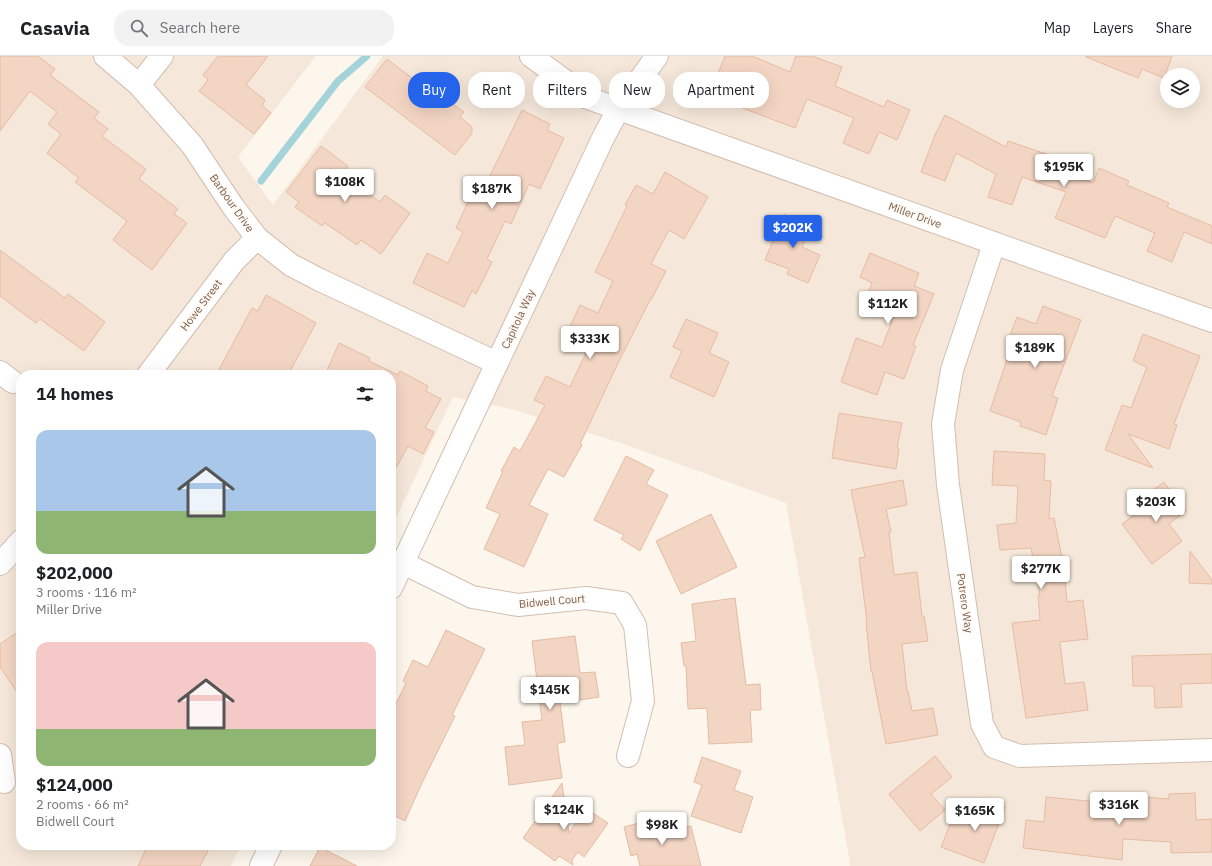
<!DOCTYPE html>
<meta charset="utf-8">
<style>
body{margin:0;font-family:"IBM Plex Sans",sans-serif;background:#f2f2f2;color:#202124;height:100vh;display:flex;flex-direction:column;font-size:15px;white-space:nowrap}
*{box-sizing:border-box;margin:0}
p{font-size:13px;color:#757577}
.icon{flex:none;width:22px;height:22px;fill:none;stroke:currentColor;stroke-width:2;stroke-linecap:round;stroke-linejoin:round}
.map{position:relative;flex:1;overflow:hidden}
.panel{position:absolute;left:16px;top:314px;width:380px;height:480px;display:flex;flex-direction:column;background:#fff;border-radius:16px;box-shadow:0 4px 16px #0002}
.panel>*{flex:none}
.hud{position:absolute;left:408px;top:16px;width:380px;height:36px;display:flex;gap:8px}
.buttons{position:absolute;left:1160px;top:12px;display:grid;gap:8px}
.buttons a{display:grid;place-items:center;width:40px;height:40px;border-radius:50%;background:#fff;box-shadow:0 4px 16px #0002;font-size:20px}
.price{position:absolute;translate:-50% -34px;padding:0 9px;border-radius:4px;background:#fff;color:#222;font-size:13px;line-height:26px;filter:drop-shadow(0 1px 2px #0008)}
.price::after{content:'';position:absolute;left:50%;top:24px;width:12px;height:9px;margin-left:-6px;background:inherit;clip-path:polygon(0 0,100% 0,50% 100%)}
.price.active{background:#2563eb;color:#fff}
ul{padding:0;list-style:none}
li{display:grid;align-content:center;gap:8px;height:212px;padding:0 20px}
li span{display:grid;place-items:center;height:124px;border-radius:12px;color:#555}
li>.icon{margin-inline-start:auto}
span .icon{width:72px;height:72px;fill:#fffc;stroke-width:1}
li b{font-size:17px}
h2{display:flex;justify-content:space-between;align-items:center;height:48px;padding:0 20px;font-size:17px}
.pill{padding:0 14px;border-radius:16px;background:#fff;box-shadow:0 4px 16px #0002;font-size:14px;line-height:36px}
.pill.active{background:#2563eb;color:#fff}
header{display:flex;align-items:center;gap:24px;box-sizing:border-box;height:56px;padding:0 20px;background:#fff;border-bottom:1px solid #e0e0e0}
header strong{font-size:19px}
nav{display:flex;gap:22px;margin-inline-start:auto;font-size:14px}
.search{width:280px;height:36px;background:#f2f2f2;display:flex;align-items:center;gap:10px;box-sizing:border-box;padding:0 14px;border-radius:16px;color:#757577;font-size:15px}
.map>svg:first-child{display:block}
.residential{fill:#f5e8da;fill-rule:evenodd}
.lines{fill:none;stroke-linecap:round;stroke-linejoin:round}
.stream{stroke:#a5d3da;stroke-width:7}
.building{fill:#f3d5c3;stroke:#e6bba3}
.minor-casing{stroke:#d1beb0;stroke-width:24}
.minor{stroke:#fff;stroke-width:22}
.labels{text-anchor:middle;stroke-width:3;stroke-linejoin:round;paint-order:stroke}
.street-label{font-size:11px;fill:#7a5c4d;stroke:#fffaf3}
</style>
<header>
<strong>Casavia</strong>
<div class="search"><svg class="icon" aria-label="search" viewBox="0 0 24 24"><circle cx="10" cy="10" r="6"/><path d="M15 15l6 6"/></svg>Search here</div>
<nav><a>Map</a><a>Layers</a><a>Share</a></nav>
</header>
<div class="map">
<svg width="1212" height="810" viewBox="0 0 1212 810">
<rect width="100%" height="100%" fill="#fdf6ec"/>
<path class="residential" d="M0,0h316l-78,101 35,48 110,-149h829v810h-362l-1,-9 -63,-354 -165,-60 -110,-34 -58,-12 -62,132v-154h-370v470h220l-10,21h-231zM1167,19h26v26h-26z"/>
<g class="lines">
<polyline class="stream" points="261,125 338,25 367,0"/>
</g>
<g class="building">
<polygon points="0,0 38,0 55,13 50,19 99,56 94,62 108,73 102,80 146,113 139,123 178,153 174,158 187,167 152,214 113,184 127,165 75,126 79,122 47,97 61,78 48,68 57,56 30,35 0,75"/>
<polygon points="218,0 268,0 246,29 265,44 262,50 271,57 254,78 199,35 208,24 203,19"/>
<polygon points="725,0 752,0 790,16 796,0 812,0 842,11 835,30 884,51 887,44 910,54 897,84 879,76 869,98 843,87 854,62 807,43 795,72 732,48 739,29 717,20"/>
<polygon points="1086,0 1172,0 1164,22 1142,13 1138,22 1086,1"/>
<polygon points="387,3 437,41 439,38 464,56 460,61 472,71 472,77 455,99 365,31"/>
<polygon points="522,54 550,68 547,74 564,82 540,133 529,128 511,168 505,165 487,203 492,206 476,238 472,235 464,251 413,227 427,197 448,207 463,176 456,172 476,128 484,132"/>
<polygon points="945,59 1006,91 1008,85 1052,100 1050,109 1093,127 1099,112 1129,125 1127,129 1169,147 1167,151 1212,170 1212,188 1184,176 1172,206 1147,195 1155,177 1115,160 1105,182 1055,162 1066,136 1022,121 1012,149 988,141 996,118 956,97 945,125 921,116 935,79"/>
<polygon points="321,90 348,110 342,119 380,146 385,139 410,157 381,198 361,184 357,189 325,167 322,170 295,151 299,146 286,136"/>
<polygon points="665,116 708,141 684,183 669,174 651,208 666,215 651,244 650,244 619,305 580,388 582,389 564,421 548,413 529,449 548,458 524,511 484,493 500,458 486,452 503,415 501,415 514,391 520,395 545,349 534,344 546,320 570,331 589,290 566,279 580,249 598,257 613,225 595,216 627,150 625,149 636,129 653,138"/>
<polygon points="784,158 810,170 802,191 820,199 808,227 787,218 789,213 765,204"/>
<polygon points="0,194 65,242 68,238 105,266 84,295 40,263 36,267 0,240"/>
<polygon points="870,197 919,217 914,230 934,238 913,289 916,290 904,323 885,316 877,339 841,326 856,282 882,291 894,259 864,247 872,227 860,221"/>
<polygon points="266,239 316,267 288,319 216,319 252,252 258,255"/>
<polygon points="1043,250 1081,264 1052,340 1058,342 1046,379 1020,370 1021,366 990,355 1011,291 1006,290 1017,261 1036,268"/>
<polygon points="686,263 718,277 709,297 729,306 714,341 670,321 682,295 673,291"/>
<polygon points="1143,278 1200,300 1174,368 1177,369 1169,393 1128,378 1153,412 1105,394 1122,349 1131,352 1147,311 1133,305"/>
<polygon points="339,287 370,302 369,305 398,319 400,315 428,330 426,335 441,343 425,372 434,376 423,398 408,390 391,421 391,319 325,319"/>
<polygon points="839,357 902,367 897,392 899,393 896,413 832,402"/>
<polygon points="994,395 1045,398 1044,424 1051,425 1049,463 1054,462 1064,512 1067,546 1083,544 1088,583 1060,586 1065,628 1084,626 1088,654 1026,662 1012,567 1040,564 1038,539 1040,539 1031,492 1000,494 997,469 1016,467 1018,430 992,429"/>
<polygon points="626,400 654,414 646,428 668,439 640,495 621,483 624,479 594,464"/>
<polygon points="903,424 907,449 886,453 891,476 889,476 894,519 917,516 922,560 924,560 928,585 902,588 907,635 908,635 912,655 933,652 938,679 886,688 872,615 871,615 866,566 867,566 859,502 865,501 851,434"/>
<polygon points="1164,426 1186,455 1169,468 1182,485 1152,508 1122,468 1146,450 1141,443"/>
<polygon points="711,458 737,511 681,538 656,485"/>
<polygon points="1190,495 1212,524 1212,528 1189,527"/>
<polygon points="735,542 746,629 760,628 761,654 750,654 752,686 709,688 707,652 688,653 686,610 684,610 681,587 696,585 692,548"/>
<polygon points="21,574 21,642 0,611 0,588"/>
<polygon points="446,574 485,593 452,659 455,660 421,729 405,765 391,758 391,658 406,627 403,625 413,604 428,611"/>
<polygon points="575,580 580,617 595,616 599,641 560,647 565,686 557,687 562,722 509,729 505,691 525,689 522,666 542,664 532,585"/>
<polygon points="1212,598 1212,627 1181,628 1182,651 1155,652 1154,630 1133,630 1132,600"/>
<polygon points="935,700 952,721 931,738 945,754 920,775 889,738"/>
<polygon points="702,701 741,715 734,734 753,741 741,777 691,760 702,729 694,726"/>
<polygon points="562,727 569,777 585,752 608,767 584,801 578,796 572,804 573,809 559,800 555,805 523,782"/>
<polygon points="1195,737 1196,764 1212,763 1212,796 1171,797 1171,786 1123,783 1122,804 1023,792 1026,764 1044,766 1046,741 1098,746 1098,741 1119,743 1119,739 1169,743 1169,738"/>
<polygon points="981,742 1005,751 984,807 941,791 953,761 971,769"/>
<polygon points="650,764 654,779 691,770 701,810 640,810 637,798 631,800 624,771"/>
<polygon points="148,789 211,789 200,810 138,810"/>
<polygon points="320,791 357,810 310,810"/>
</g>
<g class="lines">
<defs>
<g id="minor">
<polyline points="105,0 139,29 192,89 234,152 257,182 291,209 320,224 497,307"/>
<polyline points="531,0 588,42 1212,265"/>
<polyline points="139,29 162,0"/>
<polyline points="994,188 952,314 943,368 948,429 982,668 994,691 1020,700 1212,694"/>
<polyline points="0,316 13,326"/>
<polyline points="148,319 234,205 257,182"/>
<polyline points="403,507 472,541 518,549 586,542 622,547 635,569 643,645 628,700"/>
<polyline points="0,508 21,485"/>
<polyline points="391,532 604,80 618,54 657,0"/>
<polyline points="0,699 4,726"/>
<polyline points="261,810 271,789"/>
</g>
</defs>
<use href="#minor" class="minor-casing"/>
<use href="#minor" class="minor"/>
</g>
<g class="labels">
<g class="street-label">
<text transform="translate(232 147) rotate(55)" y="4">Barbour Drive</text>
<text transform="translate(915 159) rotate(20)" y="4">Miller Drive</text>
<text transform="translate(201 249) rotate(-53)" y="4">Howe Street</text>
<text transform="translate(518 263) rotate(-65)" y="4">Capitola Way</text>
<text transform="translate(552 545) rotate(-5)" y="4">Bidwell Court</text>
<text transform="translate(965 547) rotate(82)" y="4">Potrero Way</text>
</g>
</g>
</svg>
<div class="buttons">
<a><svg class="icon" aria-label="layers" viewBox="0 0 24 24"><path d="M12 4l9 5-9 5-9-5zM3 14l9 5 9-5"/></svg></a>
</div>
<b class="price" style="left:1064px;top:132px">$195K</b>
<b class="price" style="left:345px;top:147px">$108K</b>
<b class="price" style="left:492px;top:154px">$187K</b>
<b class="price active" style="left:793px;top:193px">$202K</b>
<b class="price" style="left:888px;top:269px">$112K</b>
<b class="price" style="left:590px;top:304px">$333K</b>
<b class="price" style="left:1035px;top:313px">$189K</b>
<b class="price" style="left:1156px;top:467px">$203K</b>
<b class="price" style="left:1041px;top:534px">$277K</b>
<b class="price" style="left:550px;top:655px">$145K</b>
<b class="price" style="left:1119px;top:770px">$316K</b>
<b class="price" style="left:564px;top:775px">$124K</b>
<b class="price" style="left:975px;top:776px">$165K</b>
<b class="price" style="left:662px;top:790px">$98K</b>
<div class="hud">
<a class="pill active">Buy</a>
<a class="pill">Rent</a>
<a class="pill">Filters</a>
<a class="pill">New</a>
<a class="pill">Apartment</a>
</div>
<section class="panel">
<h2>14 homes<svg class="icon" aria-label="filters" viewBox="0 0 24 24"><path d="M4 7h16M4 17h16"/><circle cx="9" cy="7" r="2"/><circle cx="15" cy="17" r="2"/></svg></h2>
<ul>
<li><span style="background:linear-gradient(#a9c7e8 65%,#8fb573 0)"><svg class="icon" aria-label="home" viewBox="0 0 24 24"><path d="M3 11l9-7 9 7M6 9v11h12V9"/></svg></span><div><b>$202,000</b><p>3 rooms · 116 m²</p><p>Miller Drive</p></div></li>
<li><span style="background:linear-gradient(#f6c9c9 70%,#8fb573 0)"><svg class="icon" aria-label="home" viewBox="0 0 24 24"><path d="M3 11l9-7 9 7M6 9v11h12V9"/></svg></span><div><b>$124,000</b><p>2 rooms · 66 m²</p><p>Bidwell Court</p></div></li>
</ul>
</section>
</div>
